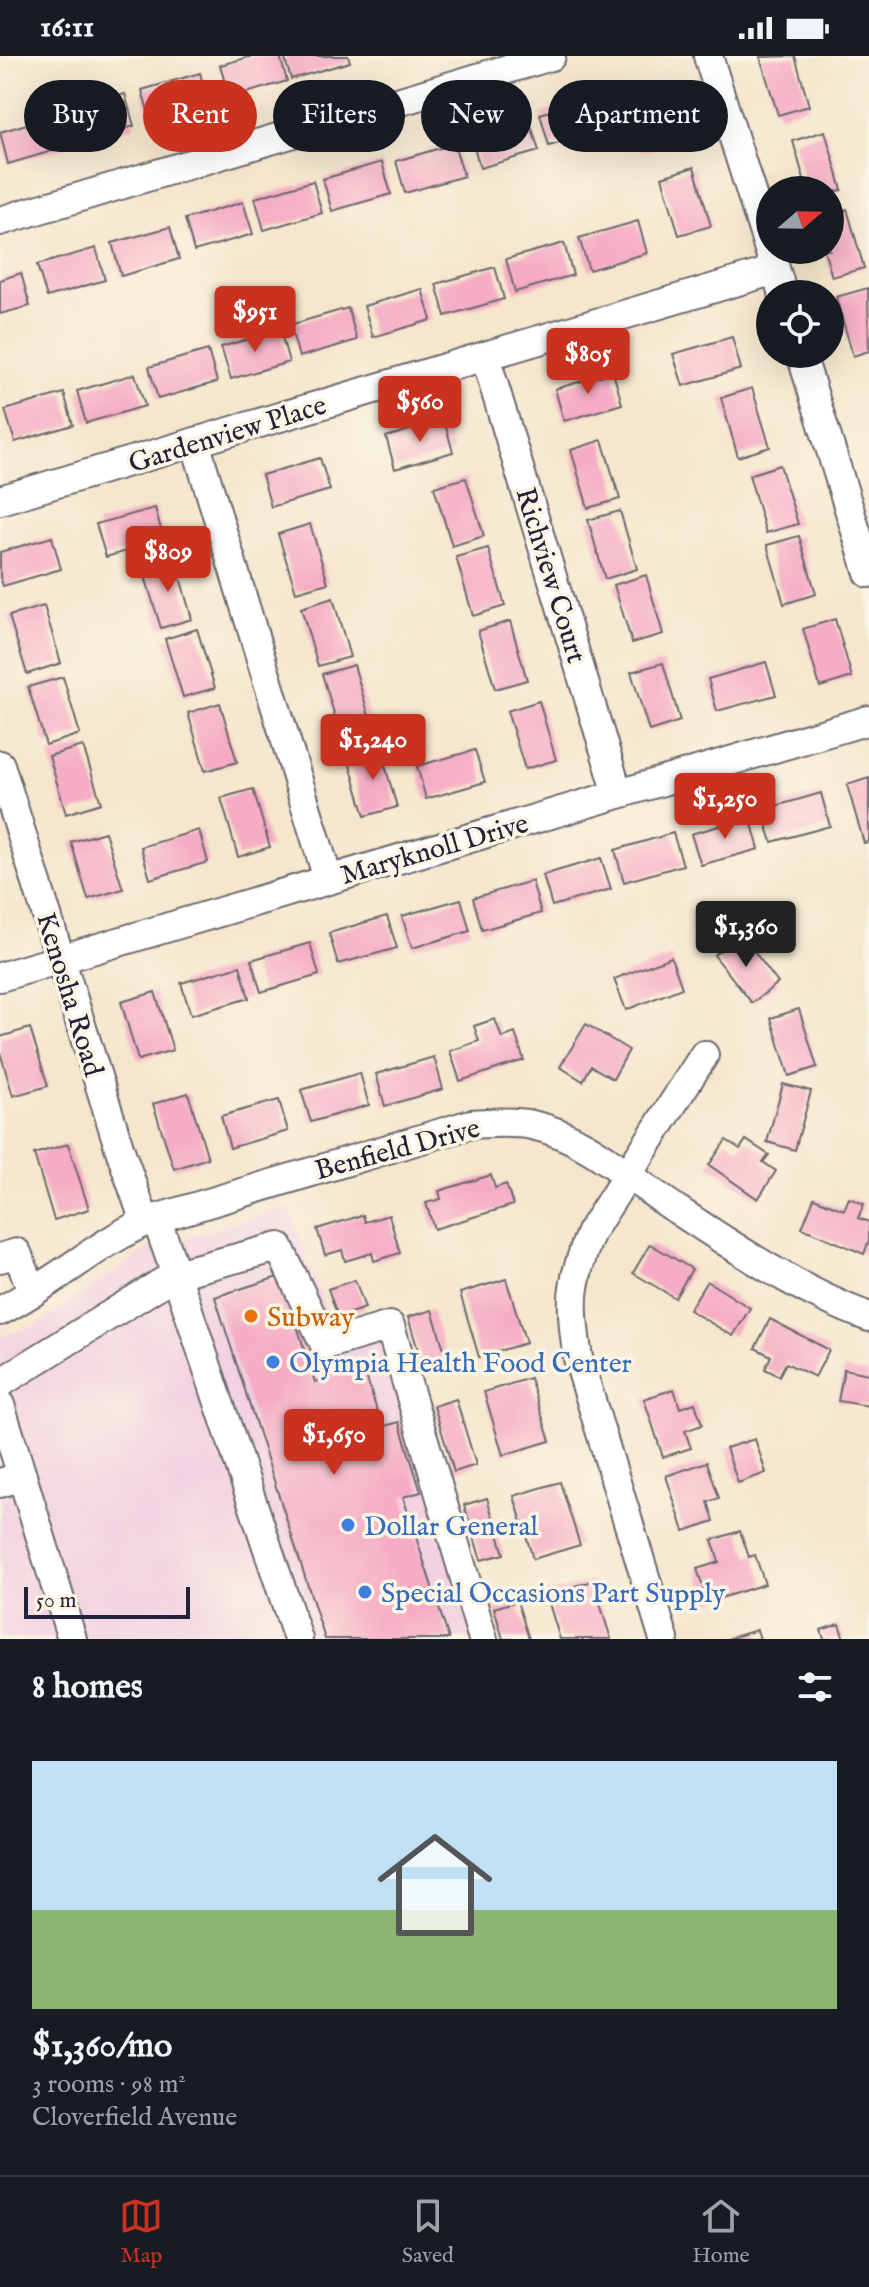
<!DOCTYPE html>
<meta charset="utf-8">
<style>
body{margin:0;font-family:"IM FELL English",serif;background:#242831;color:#f1f3f6;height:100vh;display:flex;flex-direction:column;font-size:30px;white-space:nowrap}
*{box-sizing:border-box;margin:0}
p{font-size:26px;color:#9ea1a6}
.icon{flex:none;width:44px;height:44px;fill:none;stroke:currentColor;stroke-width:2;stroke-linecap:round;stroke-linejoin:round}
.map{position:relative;height:1583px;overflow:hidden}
.side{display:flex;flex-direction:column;background:#171b24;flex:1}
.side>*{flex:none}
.banner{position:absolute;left:24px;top:24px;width:822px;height:72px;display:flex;gap:16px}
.needle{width:52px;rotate:70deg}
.tools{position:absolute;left:756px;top:120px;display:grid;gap:16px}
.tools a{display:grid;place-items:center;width:88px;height:88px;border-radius:50%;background:#171b24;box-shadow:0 8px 32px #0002;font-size:40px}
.scale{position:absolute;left:24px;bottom:20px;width:166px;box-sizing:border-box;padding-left:8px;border:4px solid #22223b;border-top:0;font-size:22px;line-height:28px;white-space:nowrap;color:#22223b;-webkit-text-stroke:6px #fcf5e5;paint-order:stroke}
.price{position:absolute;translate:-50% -68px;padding:0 18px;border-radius:8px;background:#c8321e;color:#fff;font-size:26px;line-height:52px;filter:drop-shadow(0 2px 4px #0008)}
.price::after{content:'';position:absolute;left:50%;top:48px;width:24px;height:18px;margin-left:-12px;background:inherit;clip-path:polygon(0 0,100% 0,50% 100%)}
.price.on{background:#222;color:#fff}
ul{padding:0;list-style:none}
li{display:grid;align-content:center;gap:16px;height:424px;padding:0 32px}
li+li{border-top:2px solid #363941}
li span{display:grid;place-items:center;height:248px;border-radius:0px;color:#555}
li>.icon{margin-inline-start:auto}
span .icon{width:144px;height:144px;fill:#fffc;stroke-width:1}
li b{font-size:34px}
h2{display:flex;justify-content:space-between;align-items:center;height:96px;padding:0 32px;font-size:34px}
.tag{padding:0 28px;border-radius:36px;background:#171b24;box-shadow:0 8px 32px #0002;font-size:28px;line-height:72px}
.tag.on{background:#c8321e;color:#fff}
.status{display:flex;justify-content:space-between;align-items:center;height:56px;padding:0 40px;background:#171b24;direction:ltr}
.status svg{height:22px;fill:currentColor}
.dock{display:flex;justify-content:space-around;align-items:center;height:112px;border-top:2px solid #363941;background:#171b24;font-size:22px;color:#9ea1a6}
.dock a{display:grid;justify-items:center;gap:4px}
.dock .on{color:#c8321e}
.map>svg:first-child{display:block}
.built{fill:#f2cfe1}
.building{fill:#f5acc4}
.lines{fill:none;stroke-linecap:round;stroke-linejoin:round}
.minor-casing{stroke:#6c676e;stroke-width:32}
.minor{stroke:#fff;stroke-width:28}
.food-dot{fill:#e8710a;stroke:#fcf5e5;stroke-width:3}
.shop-dot{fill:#3f7fe0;stroke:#fcf5e5;stroke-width:3}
.labels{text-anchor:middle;stroke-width:7;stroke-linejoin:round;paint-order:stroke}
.street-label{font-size:28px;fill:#22223b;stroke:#fcf5e5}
.food-label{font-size:28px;fill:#c56008;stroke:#fcf5e5;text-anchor:start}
.shop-label{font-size:28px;fill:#366cbe;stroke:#fcf5e5;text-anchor:start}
</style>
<div class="status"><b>16:11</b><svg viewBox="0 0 49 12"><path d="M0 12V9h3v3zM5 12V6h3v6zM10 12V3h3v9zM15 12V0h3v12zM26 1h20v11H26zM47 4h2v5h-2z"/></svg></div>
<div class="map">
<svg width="869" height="1583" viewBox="0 0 869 1583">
<rect width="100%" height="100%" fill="#fcf5e5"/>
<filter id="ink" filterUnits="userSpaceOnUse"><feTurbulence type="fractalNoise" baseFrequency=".0125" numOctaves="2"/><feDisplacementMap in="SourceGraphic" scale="16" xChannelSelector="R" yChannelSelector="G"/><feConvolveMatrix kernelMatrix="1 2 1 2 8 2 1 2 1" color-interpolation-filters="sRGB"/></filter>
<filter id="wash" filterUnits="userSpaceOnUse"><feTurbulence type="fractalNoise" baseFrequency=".006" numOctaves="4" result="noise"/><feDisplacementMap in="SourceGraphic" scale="32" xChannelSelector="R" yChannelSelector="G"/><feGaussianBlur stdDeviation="1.8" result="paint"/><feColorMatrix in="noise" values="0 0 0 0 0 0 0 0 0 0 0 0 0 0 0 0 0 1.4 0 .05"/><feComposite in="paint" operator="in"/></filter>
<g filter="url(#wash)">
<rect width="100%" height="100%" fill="#f5e6cc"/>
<polygon class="built" points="289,1151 333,1273 397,1256 498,1583 0,1583 0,1281 37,1269 149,1192"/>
<g id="blocks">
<g class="building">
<polygon points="253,0 280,0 287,25 229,42 220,9"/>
<polygon points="284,0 348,0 350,6 291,23"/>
<polygon points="795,0 809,50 778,59 760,1"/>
<polygon points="200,17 209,49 151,66 142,34"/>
<polygon points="658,28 676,86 644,95 626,37"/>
<polygon points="125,38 134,70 76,87 66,55"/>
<polygon points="598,41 607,73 549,90 540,58"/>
<polygon points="57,59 66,91 8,108 0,76"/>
<polygon points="529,63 539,95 480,112 471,80"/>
<polygon points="825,75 842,134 830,137 830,134 807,134 793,85"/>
<polygon points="454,88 464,120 405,137 396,105"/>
<polygon points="382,106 391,138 332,155 323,123"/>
<polygon points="694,111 711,170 679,179 662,121"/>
<polygon points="313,125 322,157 264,174 255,142"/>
<polygon points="243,146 253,178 194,195 185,163"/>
<polygon points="847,153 864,212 832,221 824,194 830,194 830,158"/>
<polygon points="638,165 647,197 589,214 579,182"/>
<polygon points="170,171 179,203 121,220 112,187"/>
<polygon points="564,187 573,219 515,236 506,203"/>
<polygon points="96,192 105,224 47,241 37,209"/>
<polygon points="495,211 504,243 445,260 436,228"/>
<polygon points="21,217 30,250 0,258 0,224"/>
<polygon points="868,232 869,295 853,300 836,241"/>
<polygon points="422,233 431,264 373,281 364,250"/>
<polygon points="348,252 357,284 299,301 290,269"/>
<polygon points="280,274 289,306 231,323 221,291"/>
<polygon points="732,281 741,313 683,330 673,298"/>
<polygon points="208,294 217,326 158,343 149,311"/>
<polygon points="613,316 622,348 564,365 555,333"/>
<polygon points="135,318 145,350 86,367 77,335"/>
<polygon points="752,332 770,391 738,401 721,342"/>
<polygon points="64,337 73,369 15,386 5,354"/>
<polygon points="444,364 453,396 395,413 386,381"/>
<polygon points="602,384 620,443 588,452 571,394"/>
<polygon points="320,402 330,434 271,451 262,419"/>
<polygon points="780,409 798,468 766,477 749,419"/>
<polygon points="466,422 484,480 452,490 434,431"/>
<polygon points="155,452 164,484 106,501 96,468"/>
<polygon points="620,455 637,513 605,523 588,464"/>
<polygon points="310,468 328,527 296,536 278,478"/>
<polygon points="799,480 816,538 784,548 767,489"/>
<polygon points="52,481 61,513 3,530 0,521 0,496"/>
<polygon points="488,492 505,550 473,560 456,501"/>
<polygon points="175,504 192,563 161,572 143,514"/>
<polygon points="646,519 663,578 632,587 614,529"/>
<polygon points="333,542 350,601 318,610 301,552"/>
<polygon points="44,550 61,607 27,618 9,560"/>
<polygon points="835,563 852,621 820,631 803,573"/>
<polygon points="510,565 527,624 495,633 478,575"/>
<polygon points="197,573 215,632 183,641 165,583"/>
<polygon points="766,606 776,639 717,655 708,623"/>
<polygon points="663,607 680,665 649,675 631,616"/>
<polygon points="354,609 371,667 340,677 322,618"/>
<polygon points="63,621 80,678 46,689 28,631"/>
<polygon points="539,645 556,704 525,713 507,655"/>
<polygon points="220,647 237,706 205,715 188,657"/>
<polygon points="83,690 101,747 66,758 49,700"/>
<polygon points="380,692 397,751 365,760 348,702"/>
<polygon points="475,694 485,726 426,743 417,710"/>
<polygon points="869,722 869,786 864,787 847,729"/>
<polygon points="253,733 270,791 238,801 221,742"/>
<polygon points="821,737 830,770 772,786 762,754"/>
<polygon points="750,761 759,793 701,809 691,778"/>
<polygon points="199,774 208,806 150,823 141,791"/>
<polygon points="105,776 123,833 88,843 71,786"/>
<polygon points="673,777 683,809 624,826 615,794"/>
<polygon points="601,802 611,833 552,850 543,819"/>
<polygon points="532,825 541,857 482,874 473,842"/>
<polygon points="461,843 470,875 412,892 402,860"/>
<polygon points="387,860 397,892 338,908 329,877"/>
<polygon points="741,878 778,927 752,947 714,899"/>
<polygon points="310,887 319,919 261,936 251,904"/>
<polygon points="671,901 682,932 626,954 614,923"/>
<polygon points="240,910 249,942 191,959 181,927"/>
<polygon points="155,936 173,994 138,1004 121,946"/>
<polygon points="799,953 817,1011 789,1020 771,962"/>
<polygon points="495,963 502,982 515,977 524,1004 460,1025 450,995 479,985 474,970"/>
<polygon points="586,968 629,994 613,1023 591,1010 583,1025 560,1011"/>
<polygon points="30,972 48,1030 13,1040 0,996 0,981"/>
<polygon points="434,1001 443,1033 385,1050 376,1018"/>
<polygon points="360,1017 369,1049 311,1066 301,1034"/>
<polygon points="783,1028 811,1035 795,1094 767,1086"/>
<polygon points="188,1037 208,1102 174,1113 153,1048"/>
<polygon points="279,1044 288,1075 230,1092 221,1060"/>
<polygon points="726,1084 740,1093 746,1084 769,1099 763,1106 776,1115 758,1143 709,1109"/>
<polygon points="68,1088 89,1153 54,1164 34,1098"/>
<polygon points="491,1119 495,1132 506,1128 513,1149 434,1173 426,1147 441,1143 439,1135"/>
<polygon points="814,1142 844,1154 849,1142 864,1148 858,1162 869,1166 869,1184 864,1198 802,1172"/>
<polygon points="363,1159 365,1166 389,1159 400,1197 374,1205 372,1197 345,1205 342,1194 325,1199 317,1173"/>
<polygon points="650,1188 692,1213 675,1242 633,1217"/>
<polygon points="281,1220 315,1326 363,1310 382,1371 399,1366 421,1436 403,1441 449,1583 325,1583 215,1241"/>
<polygon points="506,1223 526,1287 479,1301 460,1237"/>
<polygon points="355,1224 365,1252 338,1261 328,1233"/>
<polygon points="707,1225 750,1252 733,1280 689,1254"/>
<polygon points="432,1254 449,1310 425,1317 408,1261"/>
<polygon points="770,1263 829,1294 815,1321 786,1307 779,1320 765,1313 771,1300 755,1292"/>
<polygon points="844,1313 869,1318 869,1350 838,1345"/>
<polygon points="530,1322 550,1385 503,1399 484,1336"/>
<polygon points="674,1333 680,1352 695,1347 702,1369 685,1375 691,1392 663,1401 644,1343"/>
<polygon points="456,1343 476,1409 454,1416 434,1350"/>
<polygon points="755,1383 766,1417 738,1427 726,1392"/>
<polygon points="707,1406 719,1442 708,1446 714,1465 684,1475 666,1420"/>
<polygon points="560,1426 580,1489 533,1503 514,1440"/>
<polygon points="487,1442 504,1498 481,1504 464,1449"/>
<polygon points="740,1475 749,1501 755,1499 765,1528 708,1546 697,1513 719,1506 712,1484"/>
<polygon points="593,1525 611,1583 560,1583 546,1538"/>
<polygon points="517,1545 529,1583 503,1583 494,1552"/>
<polygon points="839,1568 844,1583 824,1583 821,1574"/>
<polygon points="757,1574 760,1583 730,1583 730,1582"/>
</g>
</g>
</g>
<g filter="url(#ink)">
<use href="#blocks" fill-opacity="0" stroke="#6c676e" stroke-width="2"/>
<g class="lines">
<defs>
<g id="minor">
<polyline points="708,0 783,238"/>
<polyline points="0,165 551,0"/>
<polyline points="801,298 869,517"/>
<polyline points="485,300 618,738"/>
<polyline points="195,386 328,823"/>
<polyline points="0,444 775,214"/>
<polyline points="0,709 120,1094 145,1166"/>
<polyline points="0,921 869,664"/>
<polyline points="156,1162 176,1218 279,1191 325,1289 390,1270 483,1583"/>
<polyline points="0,1202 17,1197 33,1236"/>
<path d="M0,1255c51,-26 94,-65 145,-89l326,-98c20,-1 41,-3 61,1 53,11 97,53 141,82 62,41 126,84 196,110"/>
<polyline points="0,1327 176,1218 298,1583"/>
<polyline points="0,1349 22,1420"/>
<polyline points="0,1427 22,1420 72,1583"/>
<path d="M664,1583l-86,-281c-9,-55 -8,-75 13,-126l113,-177"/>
</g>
</defs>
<use href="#minor" class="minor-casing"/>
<use href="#minor" class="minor"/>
</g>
</g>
<circle class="food-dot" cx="251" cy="1260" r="8"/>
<g class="shop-dot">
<circle cx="273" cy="1306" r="8"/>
<circle cx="348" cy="1469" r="8"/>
<circle cx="365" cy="1536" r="8"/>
</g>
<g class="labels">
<g class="street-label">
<text transform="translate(227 377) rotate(-17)" y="10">Gardenview Place</text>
<text transform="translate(552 519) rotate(73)" y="10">Richview Court</text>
<text transform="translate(434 792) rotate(-16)" y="10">Maryknoll Drive</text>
<text transform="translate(71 938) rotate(73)" y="10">Kenosha Road</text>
<text transform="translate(397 1092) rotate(-15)" y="10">Benfield Drive</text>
</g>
<g class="food-label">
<text x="267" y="1270">Subway</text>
</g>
<g class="shop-label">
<text x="289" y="1316">Olympia Health Food Center</text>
<text x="364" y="1479">Dollar General</text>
<text x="381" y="1546">Special Occasions Part Supply</text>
</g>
</g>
</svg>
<div class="tools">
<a><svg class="needle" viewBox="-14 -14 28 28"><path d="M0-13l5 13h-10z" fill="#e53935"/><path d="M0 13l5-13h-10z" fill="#9ea1a6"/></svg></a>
<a><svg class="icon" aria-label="locate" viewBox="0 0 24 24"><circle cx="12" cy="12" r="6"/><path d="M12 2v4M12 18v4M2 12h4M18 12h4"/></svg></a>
</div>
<div class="scale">50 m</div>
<b class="price" style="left:255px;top:298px">$951</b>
<b class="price" style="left:588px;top:340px">$805</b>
<b class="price" style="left:420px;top:388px">$560</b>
<b class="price" style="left:168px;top:538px">$809</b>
<b class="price" style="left:373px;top:726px">$1,240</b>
<b class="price" style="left:725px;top:785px">$1,250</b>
<b class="price on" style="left:746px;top:913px">$1,360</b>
<b class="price" style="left:334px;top:1421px">$1,650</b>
<div class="banner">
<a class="tag">Buy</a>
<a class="tag on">Rent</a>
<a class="tag">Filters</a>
<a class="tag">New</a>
<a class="tag">Apartment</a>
</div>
</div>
<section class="side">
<h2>8 homes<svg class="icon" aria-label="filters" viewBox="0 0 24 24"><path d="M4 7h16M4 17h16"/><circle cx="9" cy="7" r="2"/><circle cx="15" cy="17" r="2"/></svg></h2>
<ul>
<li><span style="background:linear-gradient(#bfe0f5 60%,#8fb573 0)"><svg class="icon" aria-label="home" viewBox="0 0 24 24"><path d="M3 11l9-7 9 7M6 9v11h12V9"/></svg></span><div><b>$1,360/mo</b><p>3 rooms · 98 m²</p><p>Cloverfield Avenue</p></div></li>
</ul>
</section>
<nav class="dock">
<a class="on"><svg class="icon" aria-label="map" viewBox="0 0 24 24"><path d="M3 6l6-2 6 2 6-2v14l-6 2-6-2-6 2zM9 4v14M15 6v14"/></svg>Map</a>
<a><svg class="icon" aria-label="saved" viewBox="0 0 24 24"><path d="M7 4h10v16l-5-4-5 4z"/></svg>Saved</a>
<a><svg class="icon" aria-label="home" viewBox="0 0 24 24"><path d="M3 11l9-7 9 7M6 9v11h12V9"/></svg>Home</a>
</nav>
